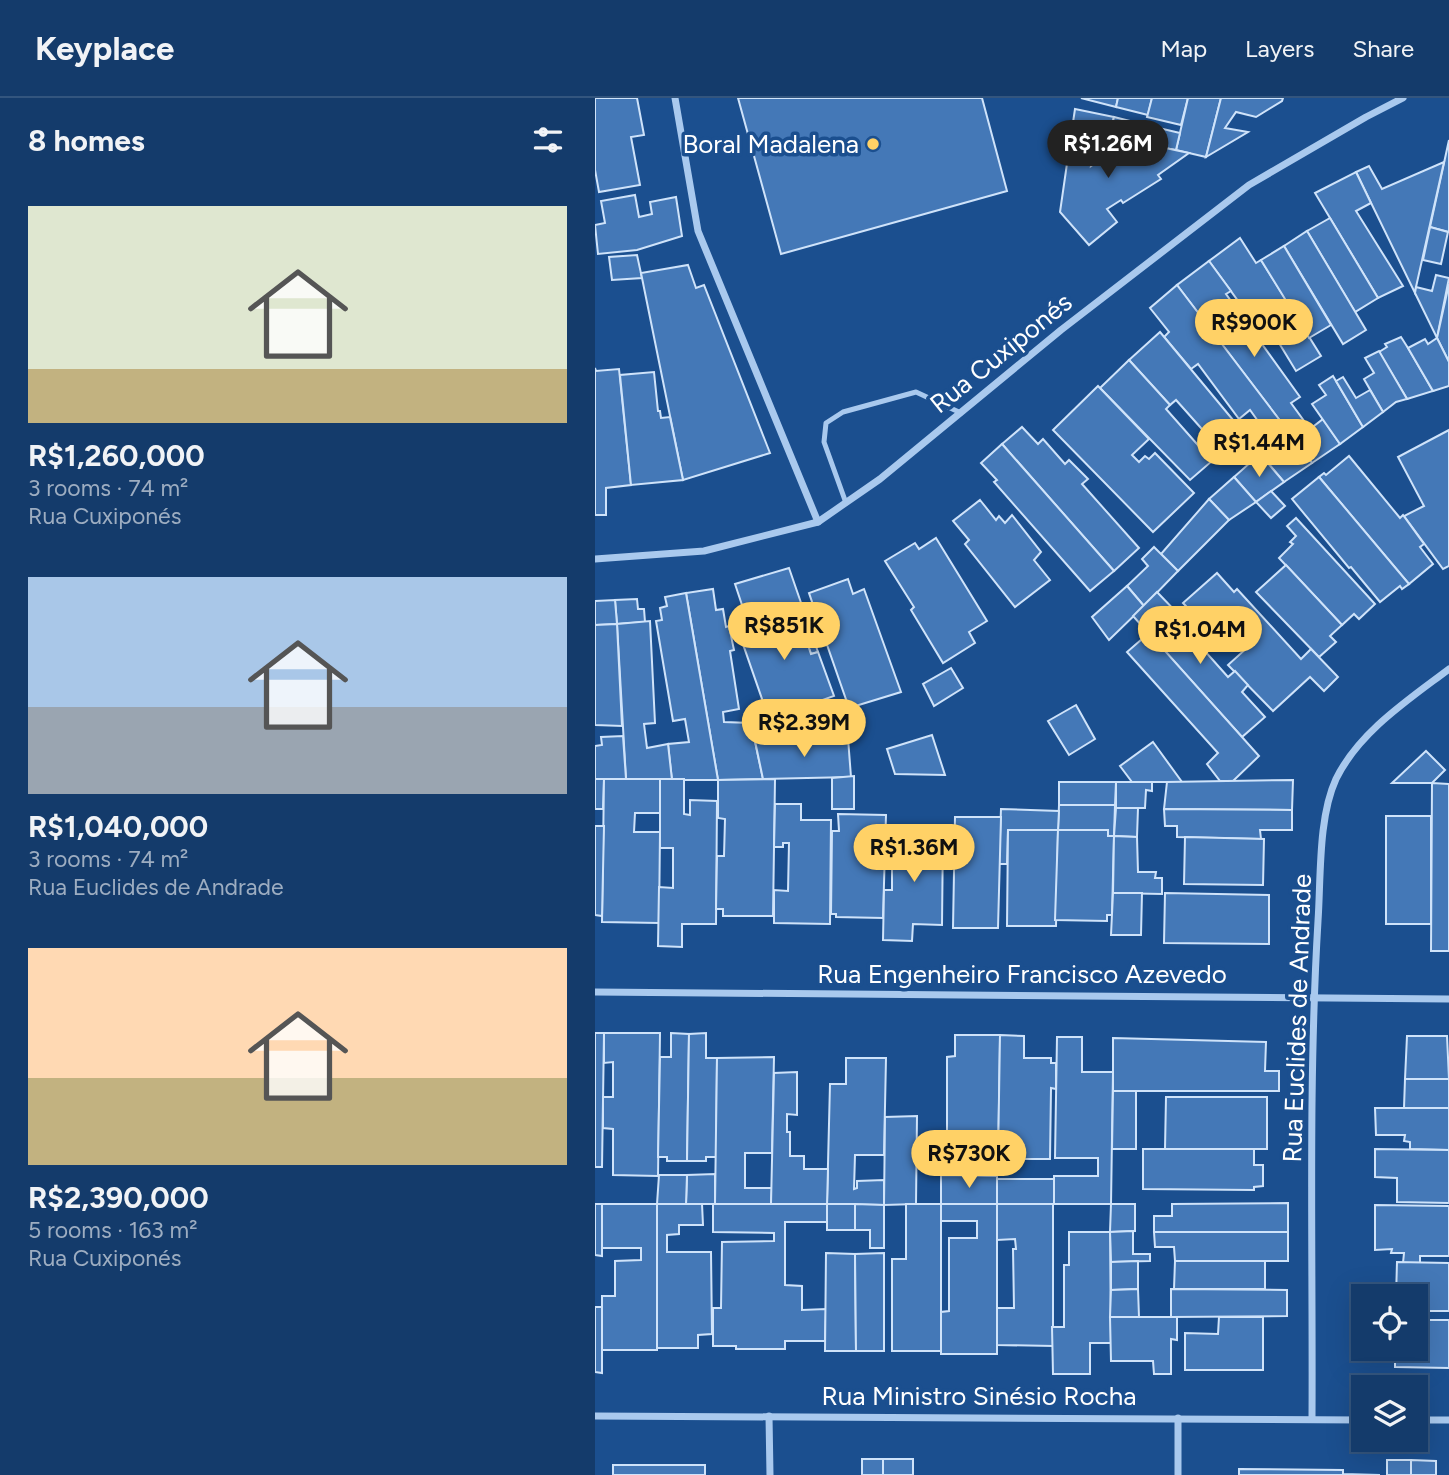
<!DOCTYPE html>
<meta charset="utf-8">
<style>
body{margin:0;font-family:Figtree,sans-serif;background:#1d4271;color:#f1f3f6;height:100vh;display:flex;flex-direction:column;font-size:26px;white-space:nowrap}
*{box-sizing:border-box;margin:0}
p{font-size:23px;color:#9dadc1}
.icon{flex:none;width:38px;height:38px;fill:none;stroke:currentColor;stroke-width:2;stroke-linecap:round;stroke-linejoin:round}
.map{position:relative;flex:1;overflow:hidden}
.drawer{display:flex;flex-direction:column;background:#143b6b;width:595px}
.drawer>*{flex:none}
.controls{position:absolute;left:756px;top:1186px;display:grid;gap:14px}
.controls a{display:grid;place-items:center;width:77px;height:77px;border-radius:0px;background:#143b6b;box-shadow:0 7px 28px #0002,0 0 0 2px #33557e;font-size:35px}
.price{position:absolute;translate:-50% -60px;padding:0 16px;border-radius:24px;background:#ffd166;color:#111;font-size:23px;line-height:46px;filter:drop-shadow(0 2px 4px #0008)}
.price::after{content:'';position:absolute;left:50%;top:42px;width:21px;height:16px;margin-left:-10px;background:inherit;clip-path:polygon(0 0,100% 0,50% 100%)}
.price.on{background:#222;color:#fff}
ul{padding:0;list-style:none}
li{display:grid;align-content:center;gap:14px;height:371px;padding:0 28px}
li span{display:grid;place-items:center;height:217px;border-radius:0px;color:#555}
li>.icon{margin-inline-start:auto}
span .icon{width:126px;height:126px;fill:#fffc;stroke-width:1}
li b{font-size:30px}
h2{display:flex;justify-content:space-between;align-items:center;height:84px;padding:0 28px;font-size:30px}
header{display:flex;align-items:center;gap:42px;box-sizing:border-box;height:98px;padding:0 35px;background:#143b6b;border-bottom:2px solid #33557e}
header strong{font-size:33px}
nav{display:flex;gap:38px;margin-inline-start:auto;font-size:24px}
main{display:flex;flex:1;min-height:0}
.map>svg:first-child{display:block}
.building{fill:#4478b7;stroke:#cfe3fa;stroke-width:2}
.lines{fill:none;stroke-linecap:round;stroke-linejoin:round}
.lane{stroke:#a9c9ee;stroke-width:5}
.street{stroke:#a9c9ee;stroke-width:7}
.poi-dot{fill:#ffd166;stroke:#1b4f8f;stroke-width:2.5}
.labels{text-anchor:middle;stroke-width:7;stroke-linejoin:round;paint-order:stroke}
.poi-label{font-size:26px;fill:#fff;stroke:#1b4f8f;text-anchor:end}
.street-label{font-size:26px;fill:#fff;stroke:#1b4f8f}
</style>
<header>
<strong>Keyplace</strong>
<nav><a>Map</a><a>Layers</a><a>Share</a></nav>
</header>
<main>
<section class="drawer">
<h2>8 homes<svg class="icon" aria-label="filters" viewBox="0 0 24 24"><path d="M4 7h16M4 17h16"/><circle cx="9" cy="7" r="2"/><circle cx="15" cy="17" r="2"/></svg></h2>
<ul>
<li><span style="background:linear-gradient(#dfe7d0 75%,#c2b280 0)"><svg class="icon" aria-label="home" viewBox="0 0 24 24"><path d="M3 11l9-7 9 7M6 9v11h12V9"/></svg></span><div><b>R$1,260,000</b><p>3 rooms · 74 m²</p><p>Rua Cuxiponés</p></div></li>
<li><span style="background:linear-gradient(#a9c7e8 60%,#9aa5b1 0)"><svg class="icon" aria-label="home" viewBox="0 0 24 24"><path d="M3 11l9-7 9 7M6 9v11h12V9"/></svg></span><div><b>R$1,040,000</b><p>3 rooms · 74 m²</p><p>Rua Euclides de Andrade</p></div></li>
<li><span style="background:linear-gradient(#ffd9b3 60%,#c2b280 0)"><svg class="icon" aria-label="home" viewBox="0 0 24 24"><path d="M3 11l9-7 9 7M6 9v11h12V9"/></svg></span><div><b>R$2,390,000</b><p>5 rooms · 163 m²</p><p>Rua Cuxiponés</p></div></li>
</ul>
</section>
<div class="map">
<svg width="854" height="1377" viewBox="0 0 854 1377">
<rect width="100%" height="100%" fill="#1b4f8f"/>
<g class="building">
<polygon points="0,0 42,0 49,37 36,39 45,87 4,94 0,72"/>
<polygon points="143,0 387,0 412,93 186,156"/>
<polygon points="486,0 523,0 521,9"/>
<polygon points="523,0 557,0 553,17 521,9"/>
<polygon points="557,0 593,0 586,27 552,19"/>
<polygon points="593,0 626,0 611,59 581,52"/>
<polygon points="626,0 688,0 687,3 661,19 641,14 630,30 653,34 611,59"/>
<polygon points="480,11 519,19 514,39 477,31"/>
<polygon points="519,19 551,27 547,46 514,39"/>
<polygon points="551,27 585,35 581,52 547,46"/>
<polygon points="477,31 501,36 496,68 533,42 594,55 563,77 566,81 528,105 526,102 512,111 522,124 494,147 465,114"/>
<polygon points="854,42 854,134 835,129"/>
<polygon points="849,64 821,189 820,195 761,74 774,68 787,91"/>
<polygon points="761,74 776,105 761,113 808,188 783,200 720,95"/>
<polygon points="40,97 44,119 57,116 55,104 81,99 87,138 42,152 3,156 0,127 10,125 6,103"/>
<polygon points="735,120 783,200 760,214 712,133"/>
<polygon points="835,129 853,134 846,166 828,162"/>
<polygon points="712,133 771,232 748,246 689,148"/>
<polygon points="645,140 661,165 666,162 726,258 701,273 659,204 649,211 614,163"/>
<polygon points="689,148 736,227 714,240 666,162"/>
<polygon points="42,157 47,180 17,182 14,159"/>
<polygon points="614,163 636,193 631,196 705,299 696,305 715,331 728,321 745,346 717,365 582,187"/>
<polygon points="93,167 101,190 109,187 175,355 88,382 46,175"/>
<polygon points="841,177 854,180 842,240 820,195 821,189 837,193"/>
<polygon points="854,186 854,264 842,240"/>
<polygon points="582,187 693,333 678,344 655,312 644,321 603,266 596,271 569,239 574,234 555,210"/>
<polygon points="565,234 648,334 630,350 626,346 622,348 581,302 575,307 534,262"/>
<polygon points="806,239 813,250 838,293 812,301 784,254 792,249 790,246"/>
<polygon points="842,240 854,264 854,288 838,293 813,250 830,241 833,246"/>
<polygon points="784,253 812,301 801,304 788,314 769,281 779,275 770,260"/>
<polygon points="534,262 575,307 571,311 617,363 595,382 505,290"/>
<polygon points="0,270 1,273 24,271 36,387 11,390 11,417 0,417"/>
<polygon points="59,274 63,313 65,313 66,320 75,319 88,382 36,387 25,277"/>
<polygon points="738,278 768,329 745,346 717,306 731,297 724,287"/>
<polygon points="748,279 761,300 775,292 788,314 768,329 741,283"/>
<polygon points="503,288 554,341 537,357 544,364 550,358 554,361 560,355 599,395 558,434 458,332"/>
<polygon points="427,329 443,346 448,341 470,366 474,362 493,381 487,386 544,450 519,473 407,346"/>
<polygon points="854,332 854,468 848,471 809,418 829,408 803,359"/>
<polygon points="701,344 717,365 689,384 673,365"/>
<polygon points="407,346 519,473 495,493 399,384 402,382 386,365"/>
<polygon points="665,356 689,384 661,404 639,379"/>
<polygon points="754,358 805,420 808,417 829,446 825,449 838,466 814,486 724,379 729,375 731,377"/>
<polygon points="639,379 661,404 634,422 614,401"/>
<polygon points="724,379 814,486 807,491 805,488 785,504 756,469 754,470 697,401"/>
<polygon points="676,393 690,408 676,420 661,404"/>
<polygon points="614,401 634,422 583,473 566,456"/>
<polygon points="385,402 401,422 404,418 410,425 417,417 446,454 439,462 455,482 420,509 370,446 374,442 358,423"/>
<polygon points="701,420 780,506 764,521 759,516 747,527 684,460 698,446 695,444 701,438 692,428"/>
<polygon points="341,440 392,523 374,534 380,545 348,565 316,512 319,509 290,463 320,445 324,451"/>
<polygon points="559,449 583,473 549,508 532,488 553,468 547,461"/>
<polygon points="691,467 747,527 735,538 741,544 724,559 661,494"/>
<polygon points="194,470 223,554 216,556 199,506 152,522 140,486"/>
<polygon points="622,475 639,494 642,491 706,561 716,551 743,579 729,593 715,579 678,613 633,567 653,549 623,516 610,528 588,505"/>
<polygon points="253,481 258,496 269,491 306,594 254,610 214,495"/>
<polygon points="532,488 549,508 514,542 497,519"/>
<polygon points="118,491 121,512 128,511 131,529 134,528 139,552 135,553 144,611 128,614 129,624 156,625 168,681 123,682 91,495"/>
<polygon points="562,494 586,519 575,529 585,540 593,534 633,579 640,573 653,587 647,594 670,619 647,639 538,518"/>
<polygon points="91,495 123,682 77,682 73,646 94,644 90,621 78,623 61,523 67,522 65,510 72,508 70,499"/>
<polygon points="42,501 43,511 49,511 50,524 22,526 20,502"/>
<polygon points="20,502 22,526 0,527 0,503"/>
<polygon points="199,506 216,556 223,554 239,598 174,621 141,526"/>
<polygon points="55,523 60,625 49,626 52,650 73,646 77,682 31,681 22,526"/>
<polygon points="22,526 27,628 0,627 0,527"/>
<polygon points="554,535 664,658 638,683 625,683 612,666 623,655 532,554"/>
<polygon points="356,570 368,590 339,608 328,586"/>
<polygon points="481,607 500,641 474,657 453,623"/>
<polygon points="337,637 350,677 300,676 292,651"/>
<polygon points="28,638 31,681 0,681 0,648 7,647 6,639"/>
<polygon points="253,640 256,679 168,681 160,643"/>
<polygon points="558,644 587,684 537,684 525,668"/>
<polygon points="831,653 850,672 837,685 797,685"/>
<polygon points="259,678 259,711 237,711 237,680"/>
<polygon points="0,681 9,681 8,711 0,711"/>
<polygon points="9,681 65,681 65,715 40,715 39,734 65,734 64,825 7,824"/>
<polygon points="65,681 89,681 89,716 95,717 95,702 122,703 121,826 87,826 87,849 63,848 64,789 78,790 78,750 65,750"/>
<polygon points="180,681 178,818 128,818 128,811 121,811 122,758 129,758 130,721 123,720 123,682"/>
<polygon points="698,682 697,712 569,711 572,684"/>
<polygon points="464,684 521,684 520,707 464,707"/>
<polygon points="521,684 557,684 557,693 551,692 550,710 521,710"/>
<polygon points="837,685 854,686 854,853 836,853"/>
<polygon points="180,706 206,706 206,722 236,722 235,826 179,825 179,792 193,793 194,745 188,745 188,749 179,749"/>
<polygon points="464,707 520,707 519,738 513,738 513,732 463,732"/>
<polygon points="521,710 543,710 542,739 519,738"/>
<polygon points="406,711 464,713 463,732 413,732 412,766 404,766"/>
<polygon points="569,711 697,712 697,732 665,732 666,741 582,739 582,728 570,728"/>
<polygon points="243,716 291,717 288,820 241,819 241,816 236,816 237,733 244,733"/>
<rect x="791" y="718" width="45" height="108"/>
<polygon points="360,719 406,719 403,830 358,830"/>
<polygon points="0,728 9,728 7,818 0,817"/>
<polygon points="297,732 348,733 347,827 318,826 317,843 288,842 289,792 297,792"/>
<polygon points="413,732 463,732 461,828 412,828"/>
<polygon points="463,732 513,732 513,738 519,738 517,817 512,817 512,823 460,822"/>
<polygon points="519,738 542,739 543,774 561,774 560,780 567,780 567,796 518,795"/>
<polygon points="590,739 669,741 668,787 589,786"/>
<polygon points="518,795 547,795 546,837 516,837"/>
<polygon points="570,795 674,797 674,846 569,845"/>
<polygon points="0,935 9,935 7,1069 0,1069"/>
<polygon points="9,935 65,935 63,1078 18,1077 18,1031 8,1030 8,999 18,999 18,964 9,965"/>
<polygon points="76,935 94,936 92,1063 72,1063 72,1059 63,1059 65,959 76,959"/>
<polygon points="111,935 111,960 122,960 121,1059 111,1059 111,1063 92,1063 94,936"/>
<polygon points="360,937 405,937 403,1072 352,1072 352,959 360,958"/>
<polygon points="405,937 429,938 429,960 456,960 456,965 461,965 461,991 456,990 455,1061 403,1061"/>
<polygon points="812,938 852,938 854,981 810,981"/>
<polygon points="462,939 487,939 487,974 518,974 516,1106 459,1106 459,1078 503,1078 503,1060 460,1060"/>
<polygon points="518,940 671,944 670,973 684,973 684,993 518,993"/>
<polygon points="179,959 177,1055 150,1055 150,1090 177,1090 176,1106 120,1106 122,960"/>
<polygon points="251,960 291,960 289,1057 260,1057 259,1091 262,1090 262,1083 289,1082 289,1107 232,1106 235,986 251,986"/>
<polygon points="202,974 202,1017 192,1016 192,1034 195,1034 195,1058 209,1058 209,1071 233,1071 232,1106 176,1106 179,975"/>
<polygon points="810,981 854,981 854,1010 809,1010"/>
<polygon points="518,993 541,993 541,1051 517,1051"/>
<polygon points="571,999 672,999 672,1051 570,1051"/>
<polygon points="780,1010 854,1010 854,1052 815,1051 815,1044 809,1043 810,1037 781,1037"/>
<polygon points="322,1018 321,1106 289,1107 290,1019"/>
<polygon points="548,1051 659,1051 659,1067 668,1067 668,1088 659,1089 659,1092 548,1091"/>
<polygon points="780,1051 854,1052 854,1105 802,1104 802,1080 780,1079"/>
<polygon points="120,1076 120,1106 91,1106 92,1077"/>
<polygon points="64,1077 92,1077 91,1106 62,1106"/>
<polygon points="346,1077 402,1078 402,1106 346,1106"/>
<rect x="402" y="1081" width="57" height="25"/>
<polygon points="693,1105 693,1134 559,1134 559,1118 577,1118 577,1106"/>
<polygon points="0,1106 7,1106 7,1158 0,1157"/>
<polygon points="7,1106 62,1106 62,1252 7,1252 7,1198 20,1198 20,1163 46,1162 46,1150 7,1150"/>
<polygon points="62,1106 107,1106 108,1127 84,1127 84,1136 72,1137 72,1154 116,1154 117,1236 103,1237 103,1250 62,1250"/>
<polygon points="118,1106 232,1106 232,1124 190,1124 190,1187 207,1188 207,1212 231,1211 230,1243 190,1243 190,1251 141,1251 141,1248 118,1248 118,1210 126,1210 127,1144 179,1143 179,1135 118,1134"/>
<rect x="232" y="1106" width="28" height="26"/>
<polygon points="260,1106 289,1107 289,1150 275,1150 275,1132 260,1132"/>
<polygon points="311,1106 346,1106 346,1253 297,1253 297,1161 311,1161"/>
<polygon points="346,1106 402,1106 402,1256 346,1256 346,1214 354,1213 354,1140 382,1140 382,1123 346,1123"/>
<polygon points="402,1106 458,1106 458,1248 402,1247 402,1210 419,1210 418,1151 421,1151 420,1141 402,1142"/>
<polygon points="516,1106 540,1106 540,1133 515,1134"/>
<polygon points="780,1107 854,1108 854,1158 825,1158 825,1165 808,1165 809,1155 796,1155 797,1151 780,1152"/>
<polygon points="538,1133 538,1156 555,1156 555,1163 516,1164 515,1134"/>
<polygon points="474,1134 515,1134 516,1245 495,1245 495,1276 458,1276 457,1229 469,1229 469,1167 474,1167"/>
<polygon points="559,1134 693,1134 693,1163 580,1163 579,1149 560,1149"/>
<polygon points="231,1155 260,1156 261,1253 230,1253"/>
<polygon points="289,1155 289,1253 261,1253 260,1156"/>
<polygon points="543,1163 543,1191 516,1192 516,1164"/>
<polygon points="580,1163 670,1163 670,1191 579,1191"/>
<polygon points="802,1164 854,1165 854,1213 821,1213 821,1199 801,1199"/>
<polygon points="543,1191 544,1219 515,1219 516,1192"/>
<polygon points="576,1191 692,1192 692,1218 576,1219"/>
<polygon points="0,1209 7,1209 7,1275 0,1274"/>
<polygon points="515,1219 582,1219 582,1242 576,1241 576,1276 559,1276 558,1263 516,1263"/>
<polygon points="624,1219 668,1219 668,1272 590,1272 590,1235 623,1236"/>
<polygon points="821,1222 854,1222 854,1270 800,1269 800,1251 821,1251"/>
<rect x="267" y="1361" width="21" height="16"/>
<rect x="288" y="1361" width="30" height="16"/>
<rect x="792" y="1362" width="24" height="15"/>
<polygon points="816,1362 841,1363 841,1377 816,1377"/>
<rect x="18" y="1367" width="92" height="10"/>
<polygon points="644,1371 748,1372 748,1376 785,1377 644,1377"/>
</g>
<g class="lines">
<polyline class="lane" points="251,405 229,344 231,325 248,314 321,294 366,315"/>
<g class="street">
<polyline points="80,0 103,133 223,424"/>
<polyline points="0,461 109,453 223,424 285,381 466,232 654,87 771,19 808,0"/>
<polyline points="0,894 854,901"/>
<polyline points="0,1318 768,1322"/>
<polyline points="174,1318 175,1377"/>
<path d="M717,1321c1,-166 -4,-332 6,-498 3,-43 0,-103 18,-142 23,-47 72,-79 113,-110"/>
<polyline points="821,1322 854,1322"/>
<polyline points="583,1377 583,1320"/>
</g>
</g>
<circle class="poi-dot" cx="278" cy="46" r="7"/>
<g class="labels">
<g class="poi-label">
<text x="264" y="55">Boral Madalena</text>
</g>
<g class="street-label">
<text transform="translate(406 255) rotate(-39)" y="9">Rua Cuxiponés</text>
<text x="427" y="885">Rua Engenheiro Francisco Azevedo</text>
<text transform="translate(702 920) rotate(-88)" y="9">Rua Euclides de Andrade</text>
<text x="384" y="1307">Rua Ministro Sinésio Rocha</text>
</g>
</g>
</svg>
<div class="controls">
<a><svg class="icon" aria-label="locate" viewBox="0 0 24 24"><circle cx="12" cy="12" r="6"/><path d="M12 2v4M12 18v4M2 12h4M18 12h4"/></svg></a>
<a><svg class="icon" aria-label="layers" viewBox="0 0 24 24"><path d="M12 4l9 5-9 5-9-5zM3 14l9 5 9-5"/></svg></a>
</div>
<b class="price on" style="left:513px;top:82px">R$1.26M</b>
<b class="price" style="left:659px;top:261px">R$900K</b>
<b class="price" style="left:664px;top:381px">R$1.44M</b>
<b class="price" style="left:189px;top:564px">R$851K</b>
<b class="price" style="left:605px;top:568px">R$1.04M</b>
<b class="price" style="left:209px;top:661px">R$2.39M</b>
<b class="price" style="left:319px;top:786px">R$1.36M</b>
<b class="price" style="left:374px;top:1092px">R$730K</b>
</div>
</main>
